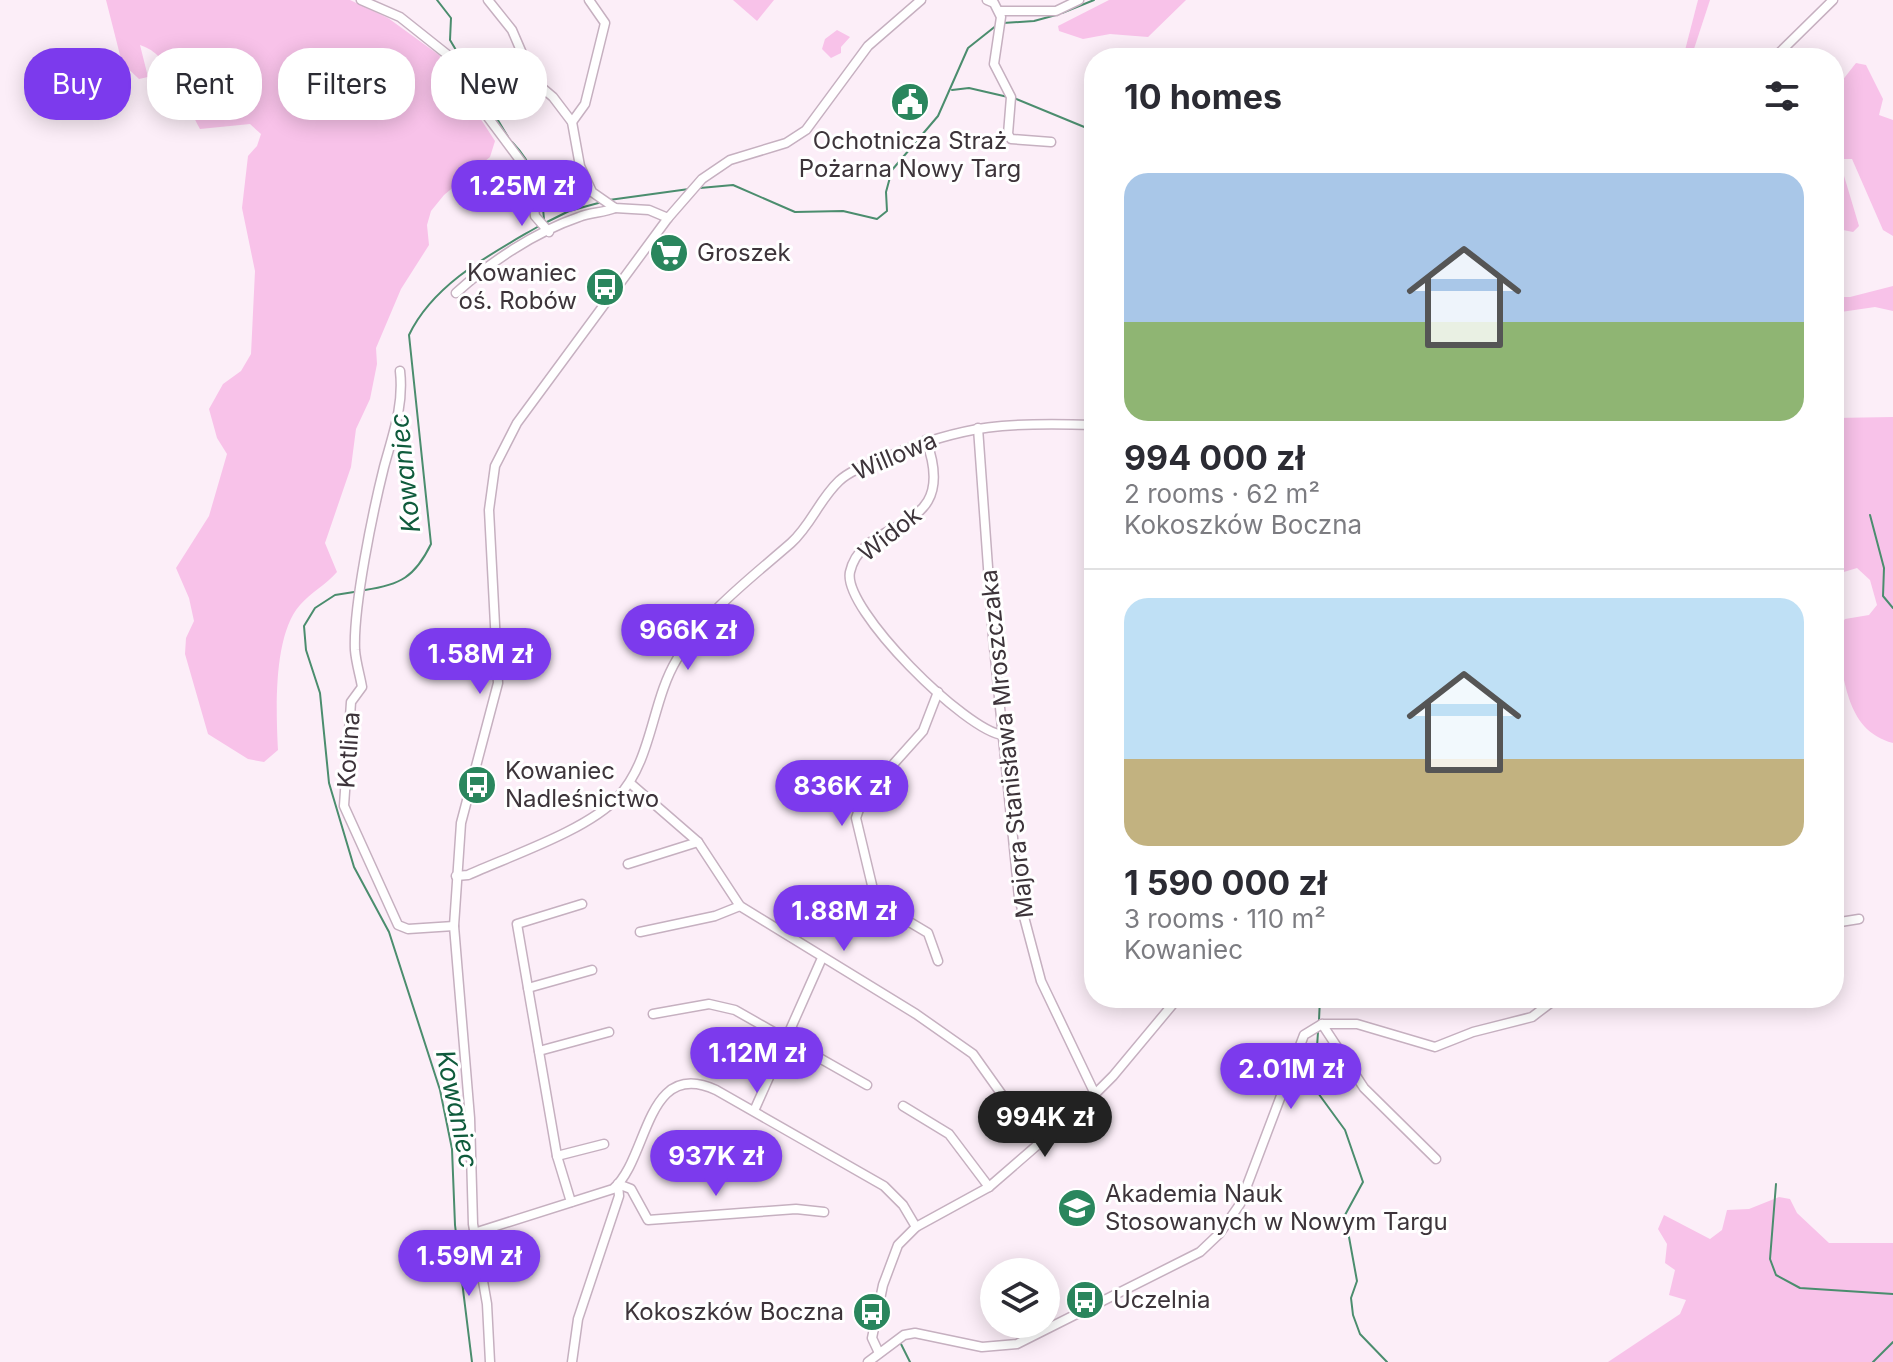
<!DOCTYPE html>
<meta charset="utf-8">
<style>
body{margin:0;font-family:Inter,sans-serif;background:#f2f2f3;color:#2b2b33;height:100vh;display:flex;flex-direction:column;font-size:30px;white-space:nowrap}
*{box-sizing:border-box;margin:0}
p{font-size:26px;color:#7c7c81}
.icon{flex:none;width:44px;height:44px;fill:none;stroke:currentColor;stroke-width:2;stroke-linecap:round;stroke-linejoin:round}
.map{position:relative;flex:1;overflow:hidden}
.side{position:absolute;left:1084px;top:48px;width:760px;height:960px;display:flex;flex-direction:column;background:#fff;border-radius:32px;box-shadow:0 4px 20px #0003}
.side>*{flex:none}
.banner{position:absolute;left:24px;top:48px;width:760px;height:72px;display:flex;gap:16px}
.controls{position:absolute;left:980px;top:1258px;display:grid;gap:16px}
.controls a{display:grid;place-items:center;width:80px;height:80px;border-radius:50%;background:#fff;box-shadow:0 4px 20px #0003;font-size:40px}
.price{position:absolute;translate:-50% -68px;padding:0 18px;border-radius:28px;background:#7c3aed;color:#fff;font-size:26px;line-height:52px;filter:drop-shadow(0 2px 4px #0008)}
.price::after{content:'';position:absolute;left:50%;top:48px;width:24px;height:18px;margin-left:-12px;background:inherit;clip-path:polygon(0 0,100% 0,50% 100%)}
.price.active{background:#222;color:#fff}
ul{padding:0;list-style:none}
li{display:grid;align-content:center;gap:16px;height:424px;padding:0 40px}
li+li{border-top:2px solid #e1e1e2}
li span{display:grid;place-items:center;height:248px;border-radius:24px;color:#555}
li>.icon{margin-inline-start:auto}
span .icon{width:144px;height:144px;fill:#fffc;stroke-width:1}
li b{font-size:34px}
h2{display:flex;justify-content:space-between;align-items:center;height:96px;padding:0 40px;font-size:34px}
.pill{padding:0 28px;border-radius:32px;background:#fff;box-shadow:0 4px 20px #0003;font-size:28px;line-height:72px}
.pill.active{background:#7c3aed;color:#fff}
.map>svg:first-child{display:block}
.green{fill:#f8c2e9}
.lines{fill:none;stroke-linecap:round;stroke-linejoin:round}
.stream{stroke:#4b8d6e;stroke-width:2}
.minor-casing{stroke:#c6b0c0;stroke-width:11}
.minor{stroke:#fff;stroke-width:8}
.labels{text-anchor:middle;stroke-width:6;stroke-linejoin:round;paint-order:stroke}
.poi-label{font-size:24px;fill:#3d343a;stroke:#fff;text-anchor:start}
.street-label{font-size:24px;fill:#3d343a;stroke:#fff}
.water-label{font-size:26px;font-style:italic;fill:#0f5b3c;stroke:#fff}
</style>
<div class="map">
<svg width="1893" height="1362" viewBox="0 0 1893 1362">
<rect width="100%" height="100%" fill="#fceef8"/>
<g class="green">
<path d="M106,0h244l38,18 51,37 56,86 -5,16 -46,38 -13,16 -4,14 2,20 -28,44 -25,59 1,16 -7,35 -14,30 -5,38 -26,76 12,29c-11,13 -26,20 -37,33 -27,30 -24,106 -22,145l-14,12 -16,-3 -40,-25 -23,-80 1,-16 8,-17 -5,-23 -13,-30 33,-52 18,-62 -10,-16 -8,-29 14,-25 18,-13 10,-17 4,-83 -13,-63 6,-52 9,-10 4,-12 -11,-10 -50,5c-15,-27 -29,-75 -60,-84l8,32 -9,2 -17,-16z"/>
<polygon points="733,0 774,0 757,21"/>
<polygon points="1109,0 1186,0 1148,37 1110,34 1083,39 1059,31 1058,26"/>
<polygon points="1698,0 1710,0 1691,58 1683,58"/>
<polygon points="837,30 850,37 841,47 841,53 831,58 822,49 825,39"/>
<polygon points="1856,63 1866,65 1883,99 1879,115 1893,120 1893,236 1883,230 1852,159 1839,159 1859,226 1853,232 1838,229 1834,220 1834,91"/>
<polygon points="1893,286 1893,311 1875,307 1834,313 1834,297 1850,297"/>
<path d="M1893,417v326c-49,-13 -48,-67 -58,-110l10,-14 24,-4 8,-10 -7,-25 -13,-12 -23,7v-157z"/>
<polygon points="1779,1197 1790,1199 1797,1213 1829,1243 1893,1243 1893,1362 1608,1362 1680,1314 1686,1300 1669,1295 1675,1270 1665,1263 1667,1244 1658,1229 1664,1215 1710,1239 1722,1230 1727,1210 1749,1209"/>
</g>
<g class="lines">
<g class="stream">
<polyline points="437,0 451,18 450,40 508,137"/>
<polyline points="1062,13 1094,0"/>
<polyline points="1003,23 1034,21 1056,15"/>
<polyline points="952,90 969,88 1008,97"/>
<polyline points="1014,98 1094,131"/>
<path d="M512,142c21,22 30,46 32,77"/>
<polyline points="700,188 733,185 795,212 843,211 877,219 887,211 886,192 892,170 938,116 968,48 997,25"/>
<polyline points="609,200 689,189"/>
<polyline points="545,223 569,211 602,202"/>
<polyline points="1870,515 1884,568 1883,596 1893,608"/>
<path d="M365,590c35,-5 50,-13 66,-46l-22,-209c25,-52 82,-81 130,-109"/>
<polyline points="354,592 335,595 315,608 304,626 306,650 320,693 329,783 354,867 389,932 440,1090 452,1149 455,1225 472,1362"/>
<polyline points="1319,1020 1320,998"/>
<polyline points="1318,1032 1315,1077 1318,1093 1345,1130 1363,1182 1345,1215 1357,1281 1351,1298 1353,1315 1360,1334 1387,1362"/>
<polyline points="1776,1184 1770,1259 1776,1275 1800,1288 1893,1294"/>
<polyline points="901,1344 910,1362"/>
<polyline points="1873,1362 1893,1342"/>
</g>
<defs>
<g id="minor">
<polyline points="361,0 400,17 449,56 464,85 525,167 531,183 535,216 549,232"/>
<polyline points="488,0 512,30 534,81 553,97 572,122 580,166 592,192 615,208 649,210 668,218"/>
<polyline points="987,0 994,3 1001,17 994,64 1011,97 1008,134 1011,139 1051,142"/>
<polyline points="1000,11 1056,11 1079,0"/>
<polyline points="1774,58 1833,0"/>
<polyline points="572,122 585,104 605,23 589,0"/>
<path d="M456,293c34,-31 79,-61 123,-76 12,-5 24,-4 36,-9"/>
<path d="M400,371c4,34 -7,63 -16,96 -11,44 -31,140 -29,183 1,13 5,25 7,37l-11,15 -7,104 54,119 10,4 46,-3"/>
<polyline points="978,428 993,637 1019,898 1041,981 1095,1094"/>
<path d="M926,440c36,98 -63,74 -76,132 -8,37 117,160 153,163"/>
<polyline points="938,692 923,731 863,798 856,818 876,902 928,933 938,961"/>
<polyline points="630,783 698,842 740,906 916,1014 973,1054 1005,1099 1044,1139"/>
<polyline points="628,864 698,842"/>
<path d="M456,876l12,-1c42,-19 120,-45 150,-78 35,-38 33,-95 59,-138 27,-46 74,-81 114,-116 20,-18 28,-43 48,-62 13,-12 32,-17 48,-24 78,-33 123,-35 207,-32"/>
<polyline points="1834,923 1859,919"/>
<polyline points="640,932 715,916 740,906"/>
<polyline points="528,988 592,970"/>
<polyline points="653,1014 709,1004 735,1010 867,1085"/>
<polyline points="1322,1024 1357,1024 1435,1047 1473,1032 1532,1017 1557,998"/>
<polyline points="539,1051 609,1032"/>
<polyline points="903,1106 949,1134 989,1187"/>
<polyline points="754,1111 822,958"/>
<polyline points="557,1156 604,1144"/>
<polyline points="618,1184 631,1189 648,1220 796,1209 824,1212"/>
<polyline points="571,1202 557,1156 517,924 582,904"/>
<path d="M474,1233l139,-44c36,-30 32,-132 103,-99l168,96 19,19 13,22"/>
<polyline points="879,1353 872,1338 883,1285 898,1245 916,1227 989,1187 1087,1102 1113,1076 1178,998"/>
<polyline points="490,1362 487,1304 473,1224 470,1118 454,926 461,823 498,683 489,510 495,466 517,423 668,218 702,179 730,160 786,143 806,130 868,46 921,0"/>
<polyline points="572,1362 578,1319 619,1196 618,1184"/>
<polyline points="868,1362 904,1335 915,1333 982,1347 1017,1344 1200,1252 1220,1233 1240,1204 1304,1035 1322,1024 1364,1088 1436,1159"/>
</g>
</defs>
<use href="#minor" class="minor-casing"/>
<use href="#minor" class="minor"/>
</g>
<defs>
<symbol id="civic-disc" viewBox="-11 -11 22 22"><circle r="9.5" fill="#2a865d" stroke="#fff"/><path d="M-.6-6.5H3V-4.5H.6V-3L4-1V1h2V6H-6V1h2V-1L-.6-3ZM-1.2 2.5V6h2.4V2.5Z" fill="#fff"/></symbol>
<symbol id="supermarket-disc" viewBox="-11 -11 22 22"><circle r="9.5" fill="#2a865d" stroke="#fff"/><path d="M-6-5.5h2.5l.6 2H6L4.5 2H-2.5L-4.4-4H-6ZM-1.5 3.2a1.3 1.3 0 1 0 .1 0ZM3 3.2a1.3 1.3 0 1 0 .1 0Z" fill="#fff"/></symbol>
<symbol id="bus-disc" viewBox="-11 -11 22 22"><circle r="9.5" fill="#2a865d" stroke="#fff"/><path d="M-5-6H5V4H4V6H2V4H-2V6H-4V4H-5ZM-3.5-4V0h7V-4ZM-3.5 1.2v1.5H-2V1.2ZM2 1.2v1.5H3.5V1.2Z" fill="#fff"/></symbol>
<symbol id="university-disc" viewBox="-11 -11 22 22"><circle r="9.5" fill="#2a865d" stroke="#fff"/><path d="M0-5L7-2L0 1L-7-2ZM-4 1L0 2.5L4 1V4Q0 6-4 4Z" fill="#fff"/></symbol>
</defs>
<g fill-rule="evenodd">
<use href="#civic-disc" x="888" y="80" width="44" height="44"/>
<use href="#supermarket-disc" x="647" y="231" width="44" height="44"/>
<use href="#bus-disc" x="583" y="265" width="44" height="44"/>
<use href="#bus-disc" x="455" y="763" width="44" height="44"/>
<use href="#university-disc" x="1055" y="1186" width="44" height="44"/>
<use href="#bus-disc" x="1063" y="1278" width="44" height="44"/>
<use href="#bus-disc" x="850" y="1290" width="44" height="44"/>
</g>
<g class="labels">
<g class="poi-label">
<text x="910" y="149" text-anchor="middle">Ochotnicza Straż<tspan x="910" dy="28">Pożarna Nowy Targ</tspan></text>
<text x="697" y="261">Groszek</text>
<text x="577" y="281" text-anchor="end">Kowaniec<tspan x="577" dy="28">oś. Robów</tspan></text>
<text x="505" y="779">Kowaniec<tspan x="505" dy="28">Nadleśnictwo</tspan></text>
<text x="1105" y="1202">Akademia Nauk<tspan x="1105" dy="28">Stosowanych w Nowym Targu</tspan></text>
<text x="1113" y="1308">Uczelnia</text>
<text x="844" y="1320" text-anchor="end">Kokoszków Boczna</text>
</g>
<g class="street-label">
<text transform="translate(895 456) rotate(-23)" y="8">Willowa</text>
<text transform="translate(890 534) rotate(-38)" y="8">Widok</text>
<text transform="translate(1007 744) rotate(-96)" y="8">Majora Stanisława Mroszczaka</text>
<text transform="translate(349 750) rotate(-86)" y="8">Kotlina</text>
</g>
<g class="water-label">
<text transform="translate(405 473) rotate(-96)" y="9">Kowaniec</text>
<text transform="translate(457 1109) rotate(78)" y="9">Kowaniec</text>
</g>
</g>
</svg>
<div class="controls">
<a><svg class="icon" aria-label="layers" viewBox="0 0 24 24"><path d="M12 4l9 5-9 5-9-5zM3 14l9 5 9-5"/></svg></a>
</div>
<b class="price" style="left:522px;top:228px">1.25M zł</b>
<b class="price" style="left:688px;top:672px">966K zł</b>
<b class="price" style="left:480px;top:696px">1.58M zł</b>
<b class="price" style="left:842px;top:828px">836K zł</b>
<b class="price" style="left:844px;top:953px">1.88M zł</b>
<b class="price" style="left:757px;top:1095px">1.12M zł</b>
<b class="price" style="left:1291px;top:1111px">2.01M zł</b>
<b class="price active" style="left:1045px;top:1159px">994K zł</b>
<b class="price" style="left:716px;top:1198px">937K zł</b>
<b class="price" style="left:469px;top:1298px">1.59M zł</b>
<div class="banner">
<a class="pill active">Buy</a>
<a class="pill">Rent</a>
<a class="pill">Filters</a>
<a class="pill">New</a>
</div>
<section class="side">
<h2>10 homes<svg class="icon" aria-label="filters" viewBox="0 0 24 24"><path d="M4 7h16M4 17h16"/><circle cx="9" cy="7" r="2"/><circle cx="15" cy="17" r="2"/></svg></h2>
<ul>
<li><span style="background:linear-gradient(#a9c7e8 60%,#8fb573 0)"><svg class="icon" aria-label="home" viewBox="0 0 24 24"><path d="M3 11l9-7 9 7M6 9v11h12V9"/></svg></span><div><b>994 000 zł</b><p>2 rooms · 62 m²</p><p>Kokoszków Boczna</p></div></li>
<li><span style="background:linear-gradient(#bfe0f5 65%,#c2b280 0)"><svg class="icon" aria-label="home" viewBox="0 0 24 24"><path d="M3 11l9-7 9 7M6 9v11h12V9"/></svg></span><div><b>1 590 000 zł</b><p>3 rooms · 110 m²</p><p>Kowaniec</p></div></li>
</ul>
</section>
</div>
